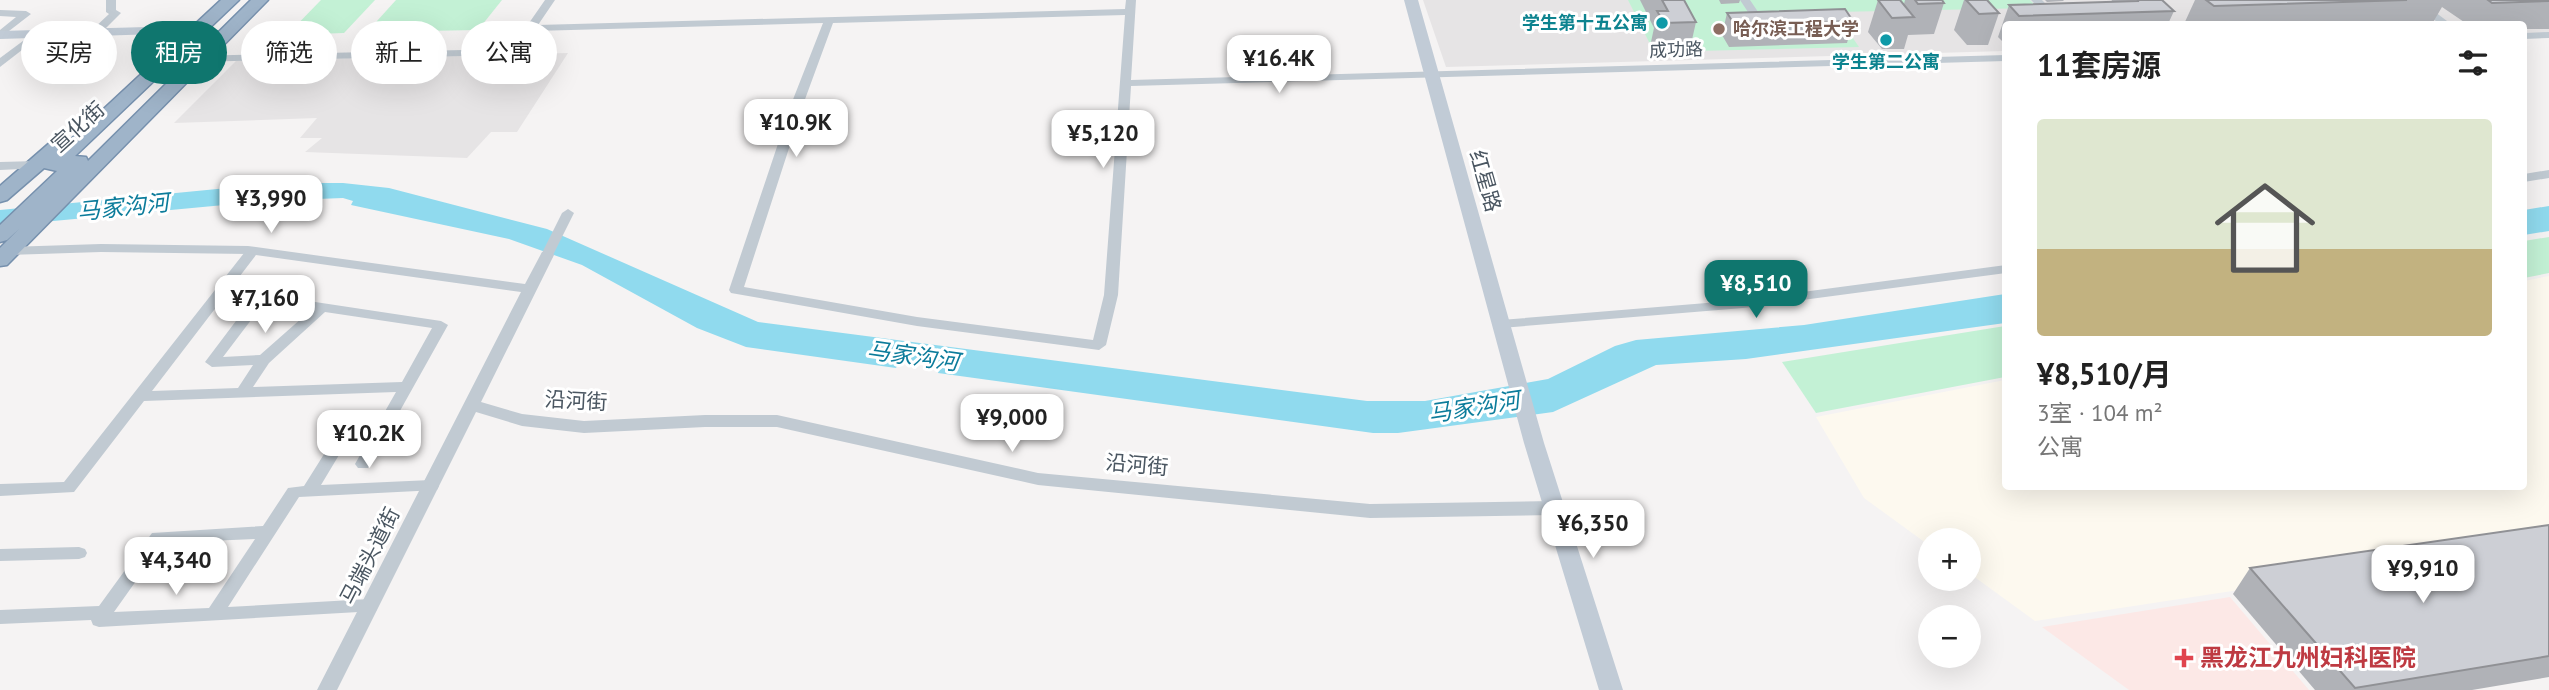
<!DOCTYPE html>
<html lang="zh">
<meta charset="utf-8">
<style>
body{margin:0;font-family:"PT Sans","Noto Sans SC",sans-serif;background:#f6f6f6;color:#222;height:100vh;display:flex;flex-direction:column;font-size:26px;white-space:nowrap}
*{box-sizing:border-box;margin:0}
p{font-size:23px;color:#767676}
.icon{flex:none;width:38px;height:38px;fill:none;stroke:currentColor;stroke-width:2;stroke-linecap:round;stroke-linejoin:round}
.map{position:relative;flex:1;overflow:hidden}
.side{position:absolute;left:2002px;top:21px;width:525px;height:469px;display:flex;flex-direction:column;background:#fff;border-radius:7px;box-shadow:0 7px 28px #0002}
.side>*{flex:none}
.hud{position:absolute;left:21px;top:21px;width:665px;height:63px;display:flex;gap:14px}
.buttons{position:absolute;left:1918px;top:528px;display:grid;gap:14px}
.buttons a{display:grid;place-items:center;width:63px;height:63px;border-radius:50%;background:#fff;box-shadow:0 7px 28px #0002;font-size:35px}
.price{position:absolute;translate:-50% -60px;padding:0 16px;border-radius:14px;background:#fff;color:#222;font-size:23px;line-height:46px;filter:drop-shadow(0 2px 4px #0008)}
.price::after{content:'';position:absolute;left:50%;top:42px;width:21px;height:16px;margin-left:-10px;background:inherit;clip-path:polygon(0 0,100% 0,50% 100%)}
.price.current{background:#0f766e;color:#fff}
ul{padding:0;list-style:none}
li{display:grid;align-content:center;gap:14px;height:371px;padding:0 35px}
li+li{border-top:2px solid #e0e0e0}
li span{display:grid;place-items:center;height:217px;border-radius:7px;color:#555}
li>.icon{margin-inline-start:auto}
span .icon{width:126px;height:126px;fill:#fffc;stroke-width:1}
li b{font-size:30px}
h2{display:flex;justify-content:space-between;align-items:center;height:84px;padding:0 35px;font-size:30px}
.pill{padding:0 24px;border-radius:32px;background:#fff;box-shadow:0 7px 28px #0002;font-size:24px;line-height:63px}
.pill.current{background:#0f766e;color:#fff}
.map>svg:first-child{display:block}
.commercial{fill:#fdf9ef}
.education{fill:#e6e4e5}
.medical{fill:#fce8e6}
.green{fill:#c3f1d5}
.water{fill:#90daee}
.lines{fill:none;stroke-linecap:round;stroke-linejoin:round}
.trunk-casing{stroke:#7690ad;stroke-width:3}
.minor{fill:#c1cad2;fill-rule:evenodd}
.tertiary{fill:#c1cad2;fill-rule:evenodd}
.secondary{fill:#c1cbd6;fill-rule:evenodd}
.trunk{fill:#9fb4c9;fill-rule:evenodd}
.wall{fill:#b0b2b7}
.building{fill:#cdcfd5;stroke:#909195;stroke-width:2}
.culture-dot{fill:#0f9aa8;stroke:#fff;stroke-width:2.5}
.education-dot{fill:#8d6e63;stroke:#fff;stroke-width:2.5}
.health-dot{fill:#e0444e;stroke:#fff;stroke-width:2.5}
.labels{text-anchor:middle;stroke-width:6;stroke-linejoin:round;paint-order:stroke}
.far-culture-label{font-size:18px;font-weight:bold;fill:#0d838f;stroke:#fff;text-anchor:end}
.far-education-label{font-size:18px;font-weight:bold;fill:#785e54;stroke:#fff;text-anchor:start}
.far-street-label{font-size:18px;fill:#4a5661;stroke:#fff}
.street-label{font-size:21px;fill:#4a5661;stroke:#fff}
.water-label{font-size:23px;font-style:italic;fill:#0c7c9b;stroke:#fff}
.near-health-label{font-size:24px;font-weight:bold;fill:#be3a42;stroke:#fff;text-anchor:start}
</style>
<div class="map">
<svg width="2549" height="690" viewBox="0 0 2549 690">
<rect width="100%" height="100%" fill="#f5f3f3"/>
<polygon class="commercial" points="2549,276 2549,543 2035,621 1969,573 1969,541 1930,541 1930,546 1864,498 1816,417 2005,380 2006,486 2524,486 2524,281"/>
<g class="education">
<polygon points="1423,0 2549,0 2549,34 2524,35 2524,24 2006,24 2005,51 1446,67"/>
<polygon points="568,53 517,132 491,132 467,158 305,152 322,138 300,138 317,118 174,123 236,61"/>
</g>
<polygon class="medical" points="2230,597 2309,690 2129,690 2042,627"/>
<g class="green">
<polygon points="321,0 375,0 344,33 287,35"/>
<polygon points="396,0 502,0 478,30 367,32"/>
<polygon points="1628,0 2030,0 2038,8 1835,12 1859,47 1654,52"/>
<polygon points="2549,237 2549,273 2524,278 2524,241"/>
<polygon points="2005,326 2005,377 1816,413 1782,362"/>
</g>
<g class="water">
<polygon points="278,183 343,183 389,188 547,229 758,322 1367,401 1425,401 1548,379 1615,346 1636,340 1804,325 2005,294 2005,323 1746,359 1656,365 1553,412 1398,433 1373,433 938,373 939,369 918,363 898,364 896,368 746,347 697,328 582,265 509,239 351,205 353,201 343,198 266,201 0,226 0,210"/>
<polygon points="2549,206 2549,231 2524,235 2524,210"/>
</g>
<g class="lines">
<defs>
<polygon id="trunk" points="221,0 239,0 75,156 86,157 88,161 251,0 268,0 7,265 0,266 0,248 19,229 7,240 0,242 0,225 57,171 44,168 7,200 0,202 0,186 53,140 60,138 68,142"/>
</defs>
<use href="#trunk" class="trunk-casing"/>
<g class="minor">
<polygon points="106,0 116,0 116,10 121,13 99,35 91,35 91,31 109,14 106,12"/>
<path d="M545,0h10l-17,25 587,-16 1,-9h10l-5,80 875,-25v6l-875,25 -13,209 -12,50 -7,5 -182,-24 -186,-33 -2,-3 63,-188 31,-79 -289,8 -16,23 -4,1 -325,7 -5,-3 5,-3 322,-7zM1125,15l-21,280 -11,45 -176,-23 -173,-30 60,-185 29,-79z"/>
<polygon points="1740,0 1750,0 1769,28 1768,30 1760,30"/>
<polygon points="2031,0 2042,0 2065,24 2055,24"/>
<polygon points="2407,0 2419,0 2451,24 2440,24"/>
<polygon points="0,10 26,11 31,14 0,38 0,30 16,17 0,16"/>
<polygon points="2549,32 2549,38 2524,39 2524,33"/>
<polygon points="27,38 31,39 31,43 0,67 0,58"/>
<polygon points="37,161 43,165 41,168 0,170 0,162"/>
<polygon points="2549,170 2549,178 2524,182 2524,174"/>
<polygon points="568,209 574,213 553,255 552,258 542,258 541,255 562,213"/>
<path d="M253,247l6,4 -29,38 211,32 7,4 -80,143h-10l-3,-4 41,-72 -252,9 -70,91 -74,4v-12l64,-2 184,-234zM224,297l27,4 -46,61 7,5 41,-2 -15,23 -86,3zM264,303l47,7 -51,45 -37,2zM325,312l107,16 -30,54 -149,5 16,-24z"/>
<polygon points="2006,265 2006,273 1743,308 1501,328 1494,324 1501,320 1743,300"/>
<path d="M353,415l5,1 2,4 -39,65 110,-5 6,2 2,4 -2,4 -138,7 -71,110 142,-8 6,2 2,5 -2,5 -277,16 -6,-2 -2,-5 -91,4v-14l99,-4 53,-73 111,-7 25,-38 16,-2 44,-70zM255,539l-46,69 -95,4 49,-69z"/>
<polygon points="79,547 85,549 87,553 85,557 79,559 0,561 0,549"/>
</g>
<polygon class="tertiary" points="101,244 248,246 525,284 542,252 552,252 554,255 481,402 522,414 584,421 705,415 777,415 1038,473 1370,504 1554,501 1560,503 1563,508 1560,513 1554,515 1370,518 1038,485 777,427 705,427 584,433 522,426 476,412 337,690 317,690 521,292 248,254 101,252 8,255 1,251 8,247"/>
<g class="secondary">
<polygon points="1404,0 1418,0 1544,443 1623,690 1599,690 1524,443"/>
<polygon points="184,26 191,30 189,33 0,39 0,31"/>
</g>
<use href="#trunk" class="trunk"/>
</g>
<g class="wall">
<polygon points="1640,0 1684,0 1696,22 1689,53 1657,54 1651,42 1654,28"/>
<polygon points="1719,0 1740,0 1739,3 1721,4"/>
<polygon points="1878,0 1904,4 1905,0 1942,0 1944,3 1934,34 1908,35 1904,49 1882,49 1868,32"/>
<polygon points="1964,0 1987,0 1999,13 1988,45 1967,45 1954,30"/>
<polygon points="2045,0 2064,0 2063,1 2047,2"/>
<polygon points="2112,0 2162,0 2174,11 2168,24 2006,24 2006,45 1998,37 2009,5 2111,2"/>
<polygon points="2195,0 2549,0 2549,29 2524,29 2524,24 2467,24 2442,7 2432,24 2184,24"/>
<polygon points="1727,13 1853,21 1847,43 1729,47 1722,35"/>
<polygon points="2549,525 2549,677 2472,690 2315,690 2233,594 2250,568"/>
</g>
<g class="building">
<polygon points="1662,0 1684,0 1696,22 1664,23 1657,11 1668,11"/>
<polygon points="1878,0 1900,0 1914,17 1892,18"/>
<polygon points="1915,0 1942,0 1944,3 1918,4"/>
<polygon points="1966,0 1987,0 1999,13 1979,14"/>
<polygon points="2137,0 2162,0 2174,11 2019,16 2009,5 2139,1"/>
<polygon points="2206,0 2407,0 2214,6"/>
<polygon points="2488,0 2549,0 2549,1 2492,3"/>
<polygon points="1845,9 1853,21 1735,25 1727,13"/>
<polygon points="2549,525 2549,656 2355,688 2250,568"/>
</g>
<g class="culture-dot">
<circle cx="1662" cy="23" r="7"/>
<circle cx="1886" cy="40" r="7"/>
</g>
<circle class="education-dot" cx="1719" cy="29" r="7"/>
<path class="health-dot" d="M2180.5 647.5h7v7h7v7h-7v7h-7v-7h-7v-7h7z"/>
<g class="labels">
<g class="far-culture-label">
<text x="1648" y="29">学生第十五公寓</text>
<text x="1886" y="68" text-anchor="middle">学生第二公寓</text>
</g>
<g class="far-education-label">
<text x="1733" y="35">哈尔滨工程大学</text>
</g>
<g class="far-street-label">
<text transform="translate(1676 50) rotate(-2)" y="6">成功路</text>
</g>
<g class="street-label">
<text transform="translate(78 127) rotate(-42)" y="7">宣化街</text>
<text transform="translate(1485 181) rotate(74)" y="7">红星路</text>
<text transform="translate(576 401) rotate(3)" y="7">沿河街</text>
<text transform="translate(1137 465) rotate(5)" y="7">沿河街</text>
<text transform="translate(370 556) rotate(-63)" y="7">马端头道街</text>
</g>
<g class="water-label">
<text transform="translate(123 207) rotate(-6)" y="8">马家沟河</text>
<text transform="translate(913 356) rotate(8)" y="8">马家沟河</text>
<text transform="translate(1474 407) rotate(-9)" y="8">马家沟河</text>
</g>
<g class="near-health-label">
<text x="2200" y="666">黑龙江九州妇科医院</text>
</g>
</g>
</svg>
<div class="buttons">
<a>+</a>
<a>−</a>
</div>
<b class="price" style="left:1279px;top:95px">¥16.4K</b>
<b class="price" style="left:796px;top:159px">¥10.9K</b>
<b class="price" style="left:1103px;top:170px">¥5,120</b>
<b class="price" style="left:271px;top:235px">¥3,990</b>
<b class="price current" style="left:1756px;top:320px">¥8,510</b>
<b class="price" style="left:265px;top:335px">¥7,160</b>
<b class="price" style="left:1012px;top:454px">¥9,000</b>
<b class="price" style="left:369px;top:470px">¥10.2K</b>
<b class="price" style="left:1593px;top:560px">¥6,350</b>
<b class="price" style="left:176px;top:597px">¥4,340</b>
<b class="price" style="left:2423px;top:605px">¥9,910</b>
<div class="hud">
<a class="pill">买房</a>
<a class="pill current">租房</a>
<a class="pill">筛选</a>
<a class="pill">新上</a>
<a class="pill">公寓</a>
</div>
<section class="side">
<h2>11套房源<svg class="icon" aria-label="filters" viewBox="0 0 24 24"><path d="M4 7h16M4 17h16"/><circle cx="9" cy="7" r="2"/><circle cx="15" cy="17" r="2"/></svg></h2>
<ul>
<li><span style="background:linear-gradient(#dfe7d0 60%,#c2b280 0)"><svg class="icon" aria-label="home" viewBox="0 0 24 24"><path d="M3 11l9-7 9 7M6 9v11h12V9"/></svg></span><div><b>¥8,510/月</b><p>3室 · 104 m²</p><p>公寓</p></div></li>
</ul>
</section>
</div>
